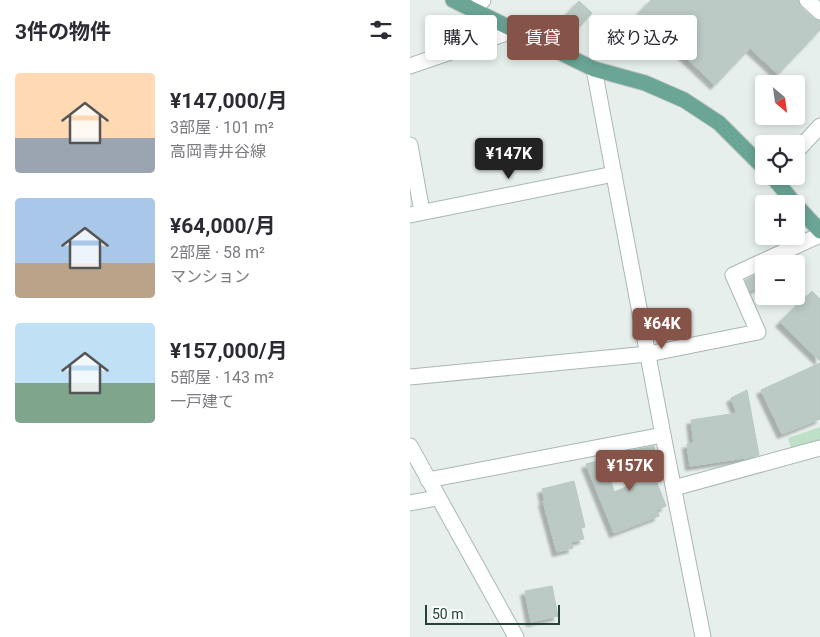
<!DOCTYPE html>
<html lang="ja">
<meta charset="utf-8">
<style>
body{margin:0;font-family:Roboto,"Noto Sans JP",sans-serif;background:#f7f7f7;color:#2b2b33;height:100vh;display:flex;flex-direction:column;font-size:19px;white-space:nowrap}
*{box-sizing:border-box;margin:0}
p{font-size:16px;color:#7c7c81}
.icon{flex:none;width:28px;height:28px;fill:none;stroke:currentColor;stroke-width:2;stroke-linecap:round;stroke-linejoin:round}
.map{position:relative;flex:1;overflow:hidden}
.panel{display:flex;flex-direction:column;background:#fff;width:410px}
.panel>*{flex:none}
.guide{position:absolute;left:15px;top:15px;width:320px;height:45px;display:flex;gap:10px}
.needle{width:32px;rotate:151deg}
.controls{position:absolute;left:345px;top:75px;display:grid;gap:10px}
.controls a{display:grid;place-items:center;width:50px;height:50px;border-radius:5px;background:#fff;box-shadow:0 2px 8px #0003;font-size:25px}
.scale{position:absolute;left:15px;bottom:12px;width:135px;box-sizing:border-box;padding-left:5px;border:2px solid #24423a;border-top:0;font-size:14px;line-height:18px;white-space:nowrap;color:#24423a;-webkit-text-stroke:4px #f7fbf9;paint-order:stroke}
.price{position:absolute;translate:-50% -42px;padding:0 11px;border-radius:5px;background:#855347;color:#fff;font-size:16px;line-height:32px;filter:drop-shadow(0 1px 2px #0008)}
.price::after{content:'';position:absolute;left:50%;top:30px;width:15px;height:11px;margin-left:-8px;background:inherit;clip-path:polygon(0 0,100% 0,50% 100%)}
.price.on{background:#222;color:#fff}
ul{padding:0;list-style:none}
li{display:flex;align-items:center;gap:15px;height:125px;padding:0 15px}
li span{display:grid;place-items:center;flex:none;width:140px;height:100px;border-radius:5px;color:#555}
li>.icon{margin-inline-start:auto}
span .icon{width:60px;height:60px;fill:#fffc;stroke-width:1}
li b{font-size:21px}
h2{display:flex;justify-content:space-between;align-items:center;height:60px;padding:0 15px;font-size:21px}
.tag{padding:0 18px;border-radius:5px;background:#fff;box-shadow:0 2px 8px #0003;font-size:18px;line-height:45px}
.tag.on{background:#855347;color:#fff}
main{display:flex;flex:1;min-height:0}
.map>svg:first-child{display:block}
.green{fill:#bfe0c8}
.building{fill:#bbcac4;stroke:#b8c9c2;filter:url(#shadow)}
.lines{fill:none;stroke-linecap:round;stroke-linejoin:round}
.minor-casing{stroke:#a8b8b2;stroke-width:17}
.major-casing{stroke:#c2cac8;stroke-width:17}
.minor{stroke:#fff;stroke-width:15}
.major{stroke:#6aa596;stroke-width:15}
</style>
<main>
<section class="panel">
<h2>3件の物件<svg class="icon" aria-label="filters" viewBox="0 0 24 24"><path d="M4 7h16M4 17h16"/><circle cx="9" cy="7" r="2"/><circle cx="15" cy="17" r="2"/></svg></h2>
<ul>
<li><span style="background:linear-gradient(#ffd9b3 65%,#9aa5b1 0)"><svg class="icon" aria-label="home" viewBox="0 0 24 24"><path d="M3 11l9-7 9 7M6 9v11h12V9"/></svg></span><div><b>¥147,000/月</b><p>3部屋 · 101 m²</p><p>高岡青井谷線</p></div></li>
<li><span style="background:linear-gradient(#a9c7e8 65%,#b9a48a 0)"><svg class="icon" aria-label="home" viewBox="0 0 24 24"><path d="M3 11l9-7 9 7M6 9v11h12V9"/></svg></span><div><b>¥64,000/月</b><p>2部屋 · 58 m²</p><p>マンション</p></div></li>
<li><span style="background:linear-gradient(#bfe0f5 60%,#7fa58c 0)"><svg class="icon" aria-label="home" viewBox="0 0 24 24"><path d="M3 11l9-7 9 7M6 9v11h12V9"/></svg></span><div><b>¥157,000/月</b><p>5部屋 · 143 m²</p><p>一戸建て</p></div></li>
</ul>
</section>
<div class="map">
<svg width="410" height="637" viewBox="0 0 410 637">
<defs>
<filter id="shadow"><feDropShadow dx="-4.5" dy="4.5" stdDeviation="1" flood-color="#0004"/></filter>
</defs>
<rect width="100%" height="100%" fill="#e6efeb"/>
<polygon class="green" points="410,427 410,444 383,454 378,438"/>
<g class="building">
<polygon points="241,0 388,0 391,7 404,19 410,21 410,30 368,74 340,48 305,85 269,51 283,35 262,17 243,38 223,20"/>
<polygon points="169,1 182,13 159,38 146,26"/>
<polygon points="354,271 354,285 340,291 335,280"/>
<polygon points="402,291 410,299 410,361 370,322"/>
<polygon points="410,363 410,419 372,434 351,390"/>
<polygon points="337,390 349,455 334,459 334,458 280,466 277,444 284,443 281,420 327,413 321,398"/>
<polygon points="244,446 248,467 241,468 256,506 247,510 249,516 204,533 176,464 195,459 204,492 228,482 224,450"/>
<polygon points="164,481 175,527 171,528 174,539 161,542 163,548 147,552 133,501 135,501 132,489"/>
<polygon points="142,586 148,616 121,622 115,591"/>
</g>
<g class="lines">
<defs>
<g id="minor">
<polyline points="397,0 410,12"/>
<polyline points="64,10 73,0"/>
<polyline points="0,66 105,30"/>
<polyline points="184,69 253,435 293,637"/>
<polyline points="0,145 12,212"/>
<polyline points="386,152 410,126"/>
<polyline points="0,215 204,174"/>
<polyline points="0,377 238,354 348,332 323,275 410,235"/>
<polyline points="0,446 106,637"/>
<polyline points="18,480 253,435"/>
<polyline points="264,488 410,448"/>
<polyline points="0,503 27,498"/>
</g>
<g id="major">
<polyline points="43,0 184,69 235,83 274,100 309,123 354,168"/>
<polyline points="362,176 385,204"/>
<polyline points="386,205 410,231"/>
</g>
</defs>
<use href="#minor" class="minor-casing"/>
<use href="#major" class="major-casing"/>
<use href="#minor" class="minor"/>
<use href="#major" class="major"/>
</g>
</svg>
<div class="controls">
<a><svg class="needle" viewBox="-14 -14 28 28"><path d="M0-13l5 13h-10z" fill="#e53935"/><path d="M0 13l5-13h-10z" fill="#7c7c81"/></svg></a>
<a><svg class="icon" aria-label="locate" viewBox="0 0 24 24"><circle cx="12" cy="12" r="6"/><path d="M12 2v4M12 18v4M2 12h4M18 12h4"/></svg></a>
<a>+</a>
<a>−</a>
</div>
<div class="scale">50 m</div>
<b class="price on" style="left:99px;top:180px">¥147K</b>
<b class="price" style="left:252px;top:350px">¥64K</b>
<b class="price" style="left:220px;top:492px">¥157K</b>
<div class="guide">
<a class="tag">購入</a>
<a class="tag on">賃貸</a>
<a class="tag">絞り込み</a>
</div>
</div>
</main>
